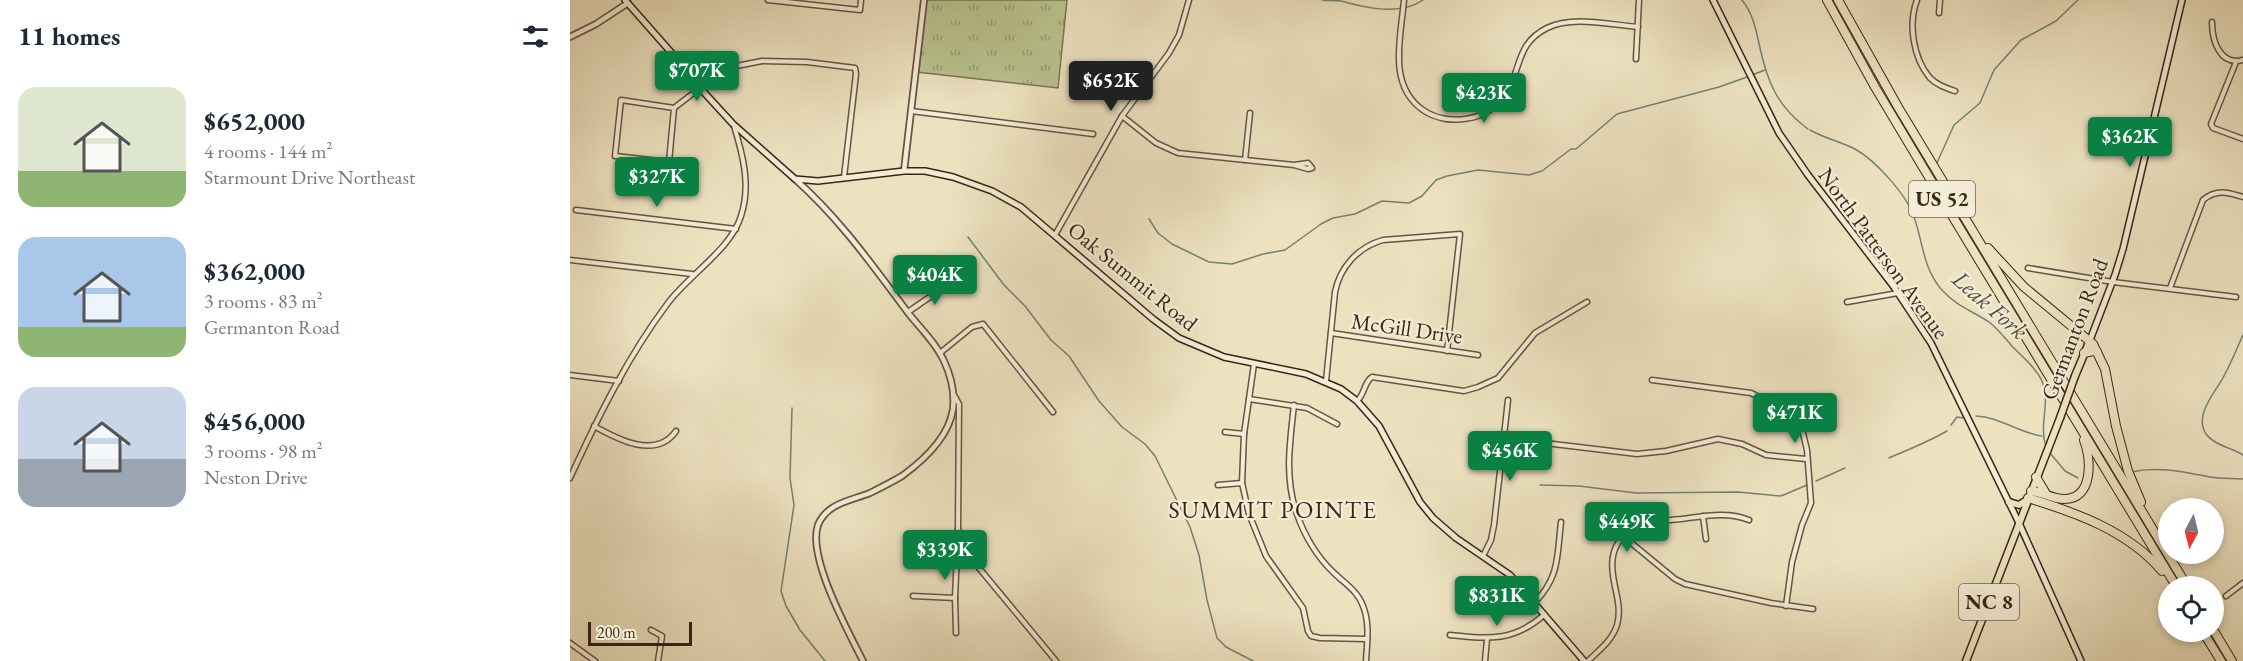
<!DOCTYPE html>
<meta charset="utf-8">
<style>
body{margin:0;font-family:"EB Garamond",serif;background:#f6f6f7;color:#1f2937;height:100vh;display:flex;flex-direction:column;font-size:22px;white-space:nowrap}
*{box-sizing:border-box;margin:0}
p{font-size:20px;color:#747a83}
.icon{flex:none;width:33px;height:33px;fill:none;stroke:currentColor;stroke-width:2;stroke-linecap:round;stroke-linejoin:round}
.map{position:relative;flex:1;overflow:hidden}
.panel{display:flex;flex-direction:column;background:#fff;width:570px}
.panel>*{flex:none}
.needle{width:39px;rotate:187deg}
.controls{position:absolute;left:1588px;top:498px;display:grid;gap:12px}
.controls a{display:grid;place-items:center;width:66px;height:66px;border-radius:50%;background:#fff;box-shadow:0 3px 9px #0003;font-size:30px}
.scale{position:absolute;left:18px;bottom:15px;width:104px;box-sizing:border-box;padding-left:6px;border:3px solid #392716;border-top:0;font-size:16px;line-height:21px;white-space:nowrap;color:#392716;-webkit-text-stroke:4px #f3ecd6;paint-order:stroke}
.price{position:absolute;translate:-50% -51px;padding:0 14px;border-radius:6px;background:#0b8043;color:#fff;font-size:20px;line-height:39px;filter:drop-shadow(0 2px 3px #0008)}
.price::after{content:'';position:absolute;left:50%;top:36px;width:18px;height:14px;margin-left:-9px;background:inherit;clip-path:polygon(0 0,100% 0,50% 100%)}
.price.selected{background:#222;color:#fff}
ul{padding:0;list-style:none}
li{display:flex;align-items:center;gap:18px;height:150px;padding:0 18px}
li span{display:grid;place-items:center;flex:none;width:168px;height:120px;border-radius:18px;color:#555}
li>.icon{margin-inline-start:auto}
span .icon{width:72px;height:72px;fill:#fffc;stroke-width:1}
li b{font-size:26px}
h2{display:flex;justify-content:space-between;align-items:center;height:72px;padding:0 18px;font-size:26px}
main{display:flex;flex:1;min-height:0}
.map>svg:first-child{display:block}
.park{fill:url(#park-tufts);stroke:#7a7554;stroke-width:1.5}
.lines{fill:none;stroke-linecap:round;stroke-linejoin:round}
.stream{stroke:#738272;stroke-width:1.5}
.minor-casing{stroke:#665640;stroke-width:7}
.tertiary-casing{stroke:#665640;stroke-width:8}
.secondary-casing{stroke:#392716;stroke-width:8}
.primary-casing{stroke:#392716;stroke-width:9}
.motorway-casing{stroke:#392716;stroke-width:10}
.minor{stroke:#f3ecd6;stroke-width:4}
.tertiary{stroke:#f3ecd6;stroke-width:4.5}
.secondary{stroke:#f3ecd6;stroke-width:5}
.primary{stroke:#ede2c0;stroke-width:6}
.motorway{stroke:#ede2c0;stroke-width:8}
.primary-bridge-casing{stroke:#392716;stroke-width:9;stroke-linecap:butt}
.primary-bridge{stroke:#ede2c0;stroke-width:6}
.labels{text-anchor:middle;stroke-width:4.5;stroke-linejoin:round;paint-order:stroke}
.shield{fill:#f3ecd6;stroke:#716250;stroke-width:1.5}
.shield-label{font-size:21px;font-weight:bold;fill:#392716}
.street-label{font-size:22px;fill:#392716;stroke:#f3ecd6}
.water-label{font-size:24px;font-style:italic;fill:#514d3c;stroke:#f3ecd6}
.neighbourhood-label{font-size:24px;letter-spacing:1.5px;fill:#392716;stroke:#f3ecd6}
</style>
<main>
<section class="panel">
<h2>11 homes<svg class="icon" aria-label="filters" viewBox="0 0 24 24"><path d="M4 7h16M4 17h16"/><circle cx="9" cy="7" r="2"/><circle cx="15" cy="17" r="2"/></svg></h2>
<ul>
<li><span style="background:linear-gradient(#dfe7d0 70%,#8fb573 0)"><svg class="icon" aria-label="home" viewBox="0 0 24 24"><path d="M3 11l9-7 9 7M6 9v11h12V9"/></svg></span><div><b>$652,000</b><p>4 rooms · 144 m²</p><p>Starmount Drive Northeast</p></div></li>
<li><span style="background:linear-gradient(#a9c7e8 75%,#8fb573 0)"><svg class="icon" aria-label="home" viewBox="0 0 24 24"><path d="M3 11l9-7 9 7M6 9v11h12V9"/></svg></span><div><b>$362,000</b><p>3 rooms · 83 m²</p><p>Germanton Road</p></div></li>
<li><span style="background:linear-gradient(#c9d6e8 60%,#9aa5b1 0)"><svg class="icon" aria-label="home" viewBox="0 0 24 24"><path d="M3 11l9-7 9 7M6 9v11h12V9"/></svg></span><div><b>$456,000</b><p>3 rooms · 98 m²</p><p>Neston Drive</p></div></li>
</ul>
</section>
<div class="map">
<svg width="1673" height="661" viewBox="0 0 1673 661">
<defs>
<pattern id="park-tufts" width="24" height="20" patternUnits="userSpaceOnUse" patternTransform="scale(1.5)"><rect width="24" height="20" fill="#bac391"/><path d="M3 7l-1-3M5 7V3M7 7l1-3M15 17l-1-3M17 17v-4M19 17l1-3" fill="none" stroke="#989e75"/></pattern>
</defs>
<rect width="100%" height="100%" fill="#ede2c0"/>
<filter id="stains"><feTurbulence type="fractalNoise" baseFrequency=".00333" numOctaves="4"/><feColorMatrix values="0 0 0 0 .2 0 0 0 0 .09 0 0 0 0 .02 0 0 0 .5 -.17"/></filter>
<radialGradient id="worn" r=".72"><stop offset=".6" stop-color="#630" stop-opacity="0"/><stop offset="1" stop-color="#630" stop-opacity=".3"/></radialGradient>
<polygon class="park" points="355,0 497,0 488,88 347,72"/>
<g class="lines">
<g class="stream">
<path d="M752,0c6,1 12,0 19,1 25,7 59,15 82,-1"/>
<path d="M1172,0c12,15 14,31 18,48 7,32 17,57 43,77"/>
<polyline points="1182,75 1195,70"/>
<polyline points="1234,126 1238,129"/>
<path d="M1240,130c14,8 31,12 45,19 20,11 52,46 59,68 9,25 9,51 27,72 16,18 30,21 48,33 9,7 15,15 22,23 11,12 23,20 30,34 11,22 -3,45 5,67"/>
<polyline points="1366,165 1384,125 1410,103 1424,70 1451,40 1486,21 1508,0"/>
<polyline points="1344,213 1353,202 1358,183"/>
<polyline points="579,219 588,233 602,244 639,262 662,264 693,254 715,250 751,224 763,218 785,214 812,201 839,203 852,196 866,180 877,176 908,170 959,175 972,171 1001,149 1006,149 1047,114 1149,87 1177,77"/>
<polyline points="398,237 434,285 455,306 481,340 499,356 529,401 552,427 575,444 585,456 620,527 629,555 637,600 647,638 656,647 683,661"/>
<path d="M1673,335c-6,13 -11,26 -18,39 -8,17 -32,40 -19,60 8,11 26,14 37,21"/>
<polyline points="222,408 220,478 224,505 211,591 216,606 230,630 255,661"/>
<path d="M1406,416c24,1 43,17 66,20"/>
<polyline points="1381,425 1387,417 1394,418"/>
<polyline points="1480,453 1495,471 1508,478"/>
<path d="M1319,458c21,-9 39,-16 58,-27"/>
<path d="M1561,472c27,-6 53,0 79,5 11,2 22,1 33,2"/>
<polyline points="1246,481 1275,468"/>
<polyline points="970,485 1009,486 1066,493 1168,492 1211,496 1237,485"/>
</g>
<defs>
<g id="minor">
<polyline points="198,0 290,10 291,0"/>
<path d="M834,0c-3,37 -17,85 19,110 24,17 66,11 82,-15 17,-25 10,-51 42,-67 26,-13 63,-3 91,-1"/>
<path d="M1347,0c-9,24 -4,58 13,78 7,7 16,10 25,13"/>
<polyline points="1369,13 1370,0"/>
<path d="M1642,22c0,19 8,44 31,38"/>
<polyline points="1066,59 1069,0"/>
<polyline points="1666,62 1641,124 1643,128 1673,139"/>
<polyline points="121,75 192,61 237,62 285,68 286,74 274,177"/>
<polyline points="104,108 99,162 45,156 51,100 104,108 130,88"/>
<polyline points="341,111 523,134"/>
<polyline points="552,116 586,143 608,153 724,165 738,169 742,168 738,163 724,165"/>
<polyline points="675,160 680,113"/>
<polyline points="6,210 166,229"/>
<polyline points="485,235 552,116 599,53 609,35 619,0"/>
<polyline points="0,260 122,274"/>
<polyline points="1458,268 1543,282 1666,297"/>
<path d="M1600,288l33,-88c13,-11 24,-8 40,-3"/>
<polyline points="1277,302 1328,293"/>
<polyline points="338,312 380,283"/>
<polyline points="761,333 908,355"/>
<polyline points="370,353 402,327 413,324 483,412"/>
<polyline points="684,364 674,434 672,483 679,514 696,556 733,608 738,631 741,636 750,638 797,639"/>
<polyline points="0,375 49,381"/>
<polyline points="1082,380 1181,393 1217,411 1232,429 1237,450 1241,503 1232,525 1222,562 1216,606"/>
<path d="M756,381l9,-89c5,-25 23,-45 48,-52l77,-6 -13,117"/>
<polyline points="384,395 389,404 388,529 409,568 486,661"/>
<polyline points="679,399 737,408 767,424"/>
<path d="M787,401c8,-7 7,-19 15,-24l92,14 14,-4 20,-9 37,-45 52,-31"/>
<path d="M724,405c-4,37 -10,73 3,109 7,21 20,43 36,58 11,11 25,19 30,34 7,17 4,37 3,55"/>
<path d="M24,426c23,13 62,34 82,5"/>
<polyline points="655,432 674,434"/>
<polyline points="934,438 1067,454 1096,451 1148,439 1172,444 1196,455 1236,459"/>
<path d="M0,478c28,-61 58,-122 98,-175 22,-29 63,-54 73,-87 10,-30 2,-61 -7,-90"/>
<polyline points="648,485 672,483"/>
<polyline points="1133,516 1136,539"/>
<polyline points="1054,537 1105,579 1115,584 1201,603 1243,609"/>
<polyline points="913,556 921,540 924,525 938,400"/>
<polyline points="343,596 385,598"/>
<polyline points="1656,596 1673,583"/>
<path d="M965,602c25,-25 22,-47 26,-80"/>
<polyline points="81,630 92,636 88,661"/>
<polyline points="386,633 385,598 388,530"/>
<path d="M880,635c39,4 63,7 94,-20"/>
<polyline points="0,643 25,661"/>
<polyline points="915,661 917,639"/>
<path d="M1018,661c11,-11 24,-20 29,-36 5,-18 -2,-33 -4,-50 -7,-47 34,-53 68,-56 23,-3 47,-8 68,1"/>
</g>
<g id="tertiary">
<polyline points="0,37 26,24 58,3"/>
<polyline points="334,171 354,0"/>
<path d="M225,179c45,40 78,87 114,135 12,15 27,29 35,47 7,15 11,31 9,48 -4,28 -29,51 -51,67 -10,6 -22,12 -32,17 -20,8 -43,10 -52,32 -11,32 30,106 45,136"/>
</g>
<g id="secondary">
<polyline points="55,0 121,75 130,88 163,124 225,179 248,181 334,171 355,171 383,177 422,191 451,207 583,319 609,338 654,357 736,374 771,389 787,401 809,426 850,502 863,518 886,538 940,575 1014,661"/>
<polyline points="1143,0 1209,133 1238,175 1324,287 1361,343 1449,523 1511,661"/>
<polyline points="1520,340 1545,275 1553,249 1612,0"/>
</g>
<g id="primary">
<polyline points="1505,376 1520,340"/>
<polyline points="1439,502 1449,505 1457,500"/>
<polyline points="1396,661 1490,418"/>
</g>
<g id="motorway">
<polyline points="1257,0 1305,87 1360,179 1606,586"/>
<polyline points="1268,0 1328,107 1617,586"/>
<polyline points="1418,248 1454,287 1523,344 1535,369 1546,426 1558,471 1571,502"/>
<polyline points="1514,353 1523,351 1527,352"/>
<polyline points="1466,477 1475,492"/>
<path d="M1461,491c12,1 21,8 33,8 30,0 27,-40 20,-59"/>
<path d="M1458,498c49,15 100,33 134,73"/>
<polyline points="1644,631 1662,661"/>
<polyline points="1633,632 1651,661"/>
</g>
</defs>
<use href="#minor" class="minor-casing"/>
<use href="#tertiary" class="tertiary-casing"/>
<use href="#secondary" class="secondary-casing"/>
<use href="#primary" class="primary-casing"/>
<use href="#motorway" class="motorway-casing"/>
<use href="#minor" class="minor"/>
<use href="#tertiary" class="tertiary"/>
<use href="#secondary" class="secondary"/>
<use href="#primary" class="primary"/>
<use href="#motorway" class="motorway"/>
<defs>
<polyline id="primary-bridge" points="1490,418 1505,376"/>
</defs>
<use href="#primary-bridge" class="primary-bridge-casing"/>
<use href="#primary-bridge" class="primary-bridge"/>
</g>
<g class="labels">
<g class="shield">
<rect x="1339" y="181" width="66" height="36" rx="4.5"/>
<rect x="1389" y="584" width="60" height="36" rx="4.5"/>
</g>
<g class="shield-label">
<text x="1372" y="206">US 52</text>
<text x="1419" y="609">NC 8</text>
</g>
<g class="street-label">
<text transform="translate(1314 253) rotate(54)" y="8">North Patterson Avenue</text>
<text transform="translate(563 276) rotate(39)" y="8">Oak Summit Road</text>
<text transform="translate(837 328) rotate(8)" y="8">McGill Drive</text>
<text transform="translate(1504 329) rotate(-69)" y="8">Germanton Road</text>
</g>
<g class="water-label">
<text transform="translate(1420 305) rotate(41)" y="8">Leak Fork</text>
</g>
<g class="neighbourhood-label">
<text x="703" y="518">SUMMIT POINTE</text>
</g>
</g>
<rect width="100%" height="100%" filter="url(#stains)"/>
<rect width="100%" height="100%" fill="url(#worn)"/>
</svg>
<div class="controls">
<a><svg class="needle" viewBox="-14 -14 28 28"><path d="M0-13l5 13h-10z" fill="#e53935"/><path d="M0 13l5-13h-10z" fill="#747a83"/></svg></a>
<a><svg class="icon" aria-label="locate" viewBox="0 0 24 24"><circle cx="12" cy="12" r="6"/><path d="M12 2v4M12 18v4M2 12h4M18 12h4"/></svg></a>
</div>
<div class="scale">200 m</div>
<b class="price" style="left:127px;top:102px">$707K</b>
<b class="price selected" style="left:541px;top:112px">$652K</b>
<b class="price" style="left:914px;top:124px">$423K</b>
<b class="price" style="left:1560px;top:168px">$362K</b>
<b class="price" style="left:87px;top:208px">$327K</b>
<b class="price" style="left:365px;top:306px">$404K</b>
<b class="price" style="left:1225px;top:444px">$471K</b>
<b class="price" style="left:940px;top:482px">$456K</b>
<b class="price" style="left:1057px;top:553px">$449K</b>
<b class="price" style="left:375px;top:581px">$339K</b>
<b class="price" style="left:927px;top:627px">$831K</b>
</div>
</main>
